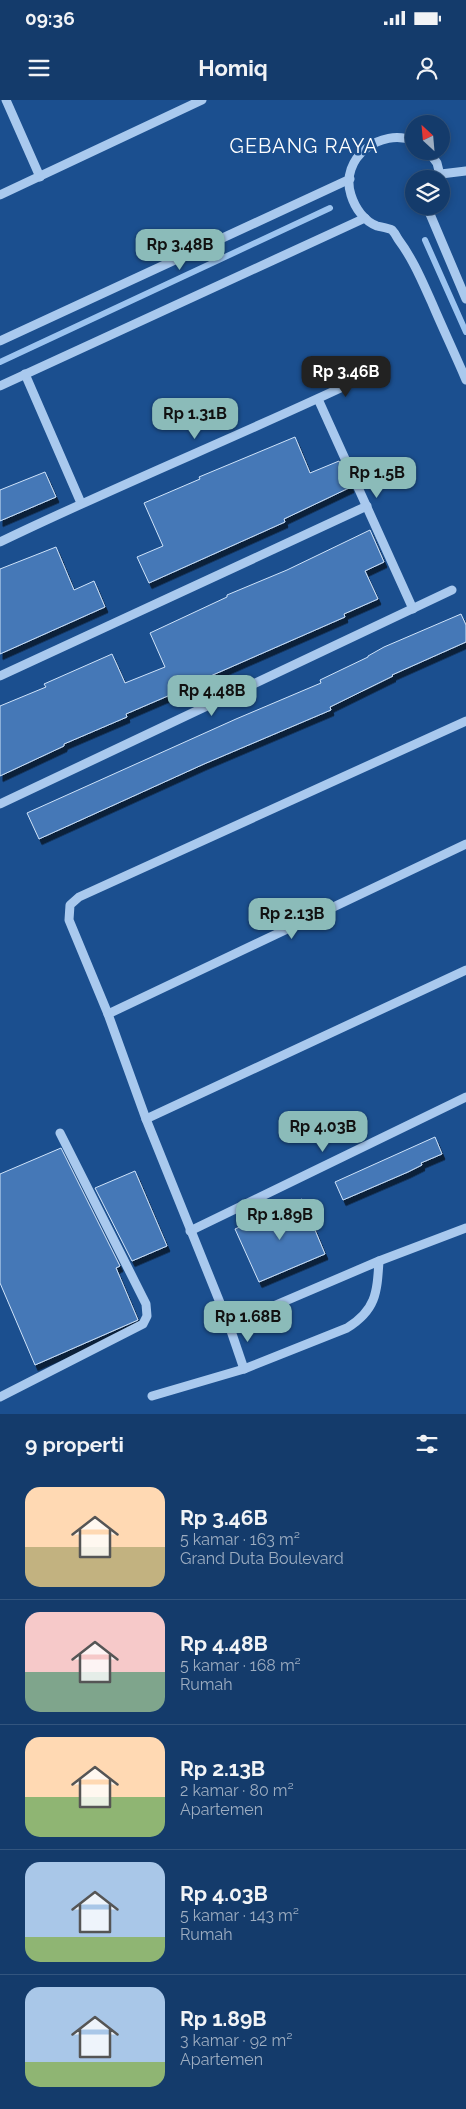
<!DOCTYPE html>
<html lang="id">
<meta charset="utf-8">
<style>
body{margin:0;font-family:Raleway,sans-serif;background:#214673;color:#f1f3f6;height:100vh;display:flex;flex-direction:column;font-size:19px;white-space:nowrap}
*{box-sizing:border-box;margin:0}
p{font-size:16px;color:#9dadc1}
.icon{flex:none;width:28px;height:28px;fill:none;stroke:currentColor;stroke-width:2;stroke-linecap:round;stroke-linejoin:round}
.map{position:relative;height:1314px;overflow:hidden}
.side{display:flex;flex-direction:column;background:#143b6b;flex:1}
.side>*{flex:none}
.needle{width:32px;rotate:334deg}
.buttons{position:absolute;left:405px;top:15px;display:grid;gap:10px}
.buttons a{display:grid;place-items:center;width:45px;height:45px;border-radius:50%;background:#143b6b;box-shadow:0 2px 8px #0003,0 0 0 1px #33557e;font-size:25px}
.price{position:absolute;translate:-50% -42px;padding:0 11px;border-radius:10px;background:#8bbbb9;color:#111;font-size:16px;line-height:32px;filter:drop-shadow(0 1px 2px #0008)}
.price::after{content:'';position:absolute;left:50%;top:30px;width:15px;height:11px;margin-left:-8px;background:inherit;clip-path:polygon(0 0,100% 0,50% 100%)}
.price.selected{background:#222;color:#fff}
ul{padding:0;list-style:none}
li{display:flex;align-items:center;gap:15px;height:125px;padding:0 25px}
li+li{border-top:1px solid #33557e}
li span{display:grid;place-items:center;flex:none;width:140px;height:100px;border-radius:15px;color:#555}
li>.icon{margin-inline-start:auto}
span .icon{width:60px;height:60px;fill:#fffc;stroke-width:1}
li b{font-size:21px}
h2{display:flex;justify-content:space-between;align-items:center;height:60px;padding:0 25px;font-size:21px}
.status{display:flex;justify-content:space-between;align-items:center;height:35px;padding:0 25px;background:#143b6b;direction:ltr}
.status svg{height:14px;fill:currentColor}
header{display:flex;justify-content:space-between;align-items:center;height:65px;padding:0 25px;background:#143b6b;font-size:22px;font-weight:700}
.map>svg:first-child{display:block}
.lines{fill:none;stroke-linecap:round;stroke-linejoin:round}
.stream{stroke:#9cc4f0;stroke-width:6}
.building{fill:#4478b7;stroke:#cfe3fa;filter:url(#shadow)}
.minor{stroke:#a9c9ee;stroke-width:9}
.labels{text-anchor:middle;stroke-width:5;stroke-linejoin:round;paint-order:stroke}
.quarter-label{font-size:20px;letter-spacing:1px;fill:#fff;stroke:#1b4f8f}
</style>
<div class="status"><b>09:36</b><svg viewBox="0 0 49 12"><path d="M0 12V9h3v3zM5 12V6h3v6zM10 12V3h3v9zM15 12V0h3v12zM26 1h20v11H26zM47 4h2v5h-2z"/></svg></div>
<header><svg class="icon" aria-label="menu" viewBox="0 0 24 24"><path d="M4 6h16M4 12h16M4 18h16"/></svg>Homiq<svg class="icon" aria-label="person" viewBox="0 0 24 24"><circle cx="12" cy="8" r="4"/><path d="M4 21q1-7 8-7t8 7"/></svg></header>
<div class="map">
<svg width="466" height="1314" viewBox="0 0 466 1314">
<defs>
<filter id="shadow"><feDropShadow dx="3" dy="5.5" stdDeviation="0" flood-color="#0009"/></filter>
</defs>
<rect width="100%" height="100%" fill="#1b4f8f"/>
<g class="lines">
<g class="stream">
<polyline points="425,140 466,232"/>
<polyline points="0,262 330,108"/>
</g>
</g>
<g class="building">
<polygon points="295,337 310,373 339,361 351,387 284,419 285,422 149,483 137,457 163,446 144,403 200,379 199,377"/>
<polygon points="45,372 56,397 0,421 0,390"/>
<polygon points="370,430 384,462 365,471 378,499 344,514 345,517 190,585 191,586 126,614 127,617 64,644 64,646 0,676 0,606 46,587 44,584 112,554 125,583 165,567 150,533 227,497 227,495 287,470"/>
<polygon points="56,447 74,490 94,481 105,507 0,554 0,469"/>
<polygon points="461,514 466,525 466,542 392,575 393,576 330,607 331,610 204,664 39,739 27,713 236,619 321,583 320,580 368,557 368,556 384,547"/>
<polygon points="435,1037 442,1054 421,1063 422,1065 408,1072 343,1100 335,1082"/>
<polygon points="61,1048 120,1166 116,1168 138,1220 35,1265 0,1183 0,1074"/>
<polygon points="135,1071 167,1146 132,1161 95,1088"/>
<polygon points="302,1099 325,1154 259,1182 235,1129"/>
</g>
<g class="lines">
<g class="minor">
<polyline points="6,0 40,77"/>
<path d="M414,41c-33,-14 -75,17 -63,54 4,13 13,26 26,31 4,1 12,2 15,4 2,2 5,7 6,9 15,20 24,42 34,64 11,26 23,51 34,77"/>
<polyline points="428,51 437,63 441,79"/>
<polyline points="441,74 466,71"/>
<polyline points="0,95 202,0"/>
<polyline points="435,106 430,114 466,199"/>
<polyline points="0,241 350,79"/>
<polyline points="25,274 81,403"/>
<polyline points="0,286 365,118"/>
<polyline points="318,299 413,509"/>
<path d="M0,442c120,-58 244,-108 364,-165"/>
<polyline points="0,576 367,406"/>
<polyline points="466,621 79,797 70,805 69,820 108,914 146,1019 229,1225 379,1161 466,1128"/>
<polyline points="0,704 452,490"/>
<polyline points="108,914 466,744"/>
<polyline points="146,1019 466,870"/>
<polyline points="190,1131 466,997"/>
<polyline points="229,1225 244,1269"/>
<path d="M152,1296l92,-27 103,-41c29,-18 30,-35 32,-67"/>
<polyline points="0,1297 143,1224 147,1216 146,1204 60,1033"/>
</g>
</g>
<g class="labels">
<g class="quarter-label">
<text x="304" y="53">GEBANG RAYA</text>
</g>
</g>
</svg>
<div class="buttons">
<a><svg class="needle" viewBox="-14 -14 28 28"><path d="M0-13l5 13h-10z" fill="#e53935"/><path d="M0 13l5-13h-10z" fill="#9dadc1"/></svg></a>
<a><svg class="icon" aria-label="layers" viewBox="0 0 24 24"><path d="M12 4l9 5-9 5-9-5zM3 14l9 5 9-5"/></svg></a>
</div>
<b class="price" style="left:180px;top:171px">Rp 3.48B</b>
<b class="price selected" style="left:346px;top:298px">Rp 3.46B</b>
<b class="price" style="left:195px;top:340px">Rp 1.31B</b>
<b class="price" style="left:377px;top:399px">Rp 1.5B</b>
<b class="price" style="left:212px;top:617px">Rp 4.48B</b>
<b class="price" style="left:292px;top:840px">Rp 2.13B</b>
<b class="price" style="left:323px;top:1053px">Rp 4.03B</b>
<b class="price" style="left:280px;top:1141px">Rp 1.89B</b>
<b class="price" style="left:248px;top:1243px">Rp 1.68B</b>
</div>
<section class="side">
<h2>9 properti<svg class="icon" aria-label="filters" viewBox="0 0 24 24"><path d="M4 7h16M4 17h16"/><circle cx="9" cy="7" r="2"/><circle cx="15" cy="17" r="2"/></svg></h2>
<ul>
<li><span style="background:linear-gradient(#ffd9b3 60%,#c2b280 0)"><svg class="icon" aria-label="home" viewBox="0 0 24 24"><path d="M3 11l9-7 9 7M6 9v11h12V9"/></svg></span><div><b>Rp 3.46B</b><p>5 kamar · 163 m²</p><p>Grand Duta Boulevard</p></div></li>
<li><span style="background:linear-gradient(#f6c9c9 60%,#7fa58c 0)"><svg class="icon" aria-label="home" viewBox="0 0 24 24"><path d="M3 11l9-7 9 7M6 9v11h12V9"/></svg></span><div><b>Rp 4.48B</b><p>5 kamar · 168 m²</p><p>Rumah</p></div></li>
<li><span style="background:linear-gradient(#ffd9b3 60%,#8fb573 0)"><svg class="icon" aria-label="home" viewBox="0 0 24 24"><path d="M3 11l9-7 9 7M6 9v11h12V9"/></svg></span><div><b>Rp 2.13B</b><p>2 kamar · 80 m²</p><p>Apartemen</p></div></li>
<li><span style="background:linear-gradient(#a9c7e8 75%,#8fb573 0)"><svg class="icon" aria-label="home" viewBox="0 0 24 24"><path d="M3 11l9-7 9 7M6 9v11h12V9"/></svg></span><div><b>Rp 4.03B</b><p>5 kamar · 143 m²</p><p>Rumah</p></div></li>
<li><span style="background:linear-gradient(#a9c7e8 75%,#8fb573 0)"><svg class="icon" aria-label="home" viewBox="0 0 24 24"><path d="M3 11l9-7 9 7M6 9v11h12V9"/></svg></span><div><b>Rp 1.89B</b><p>3 kamar · 92 m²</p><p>Apartemen</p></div></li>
</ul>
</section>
